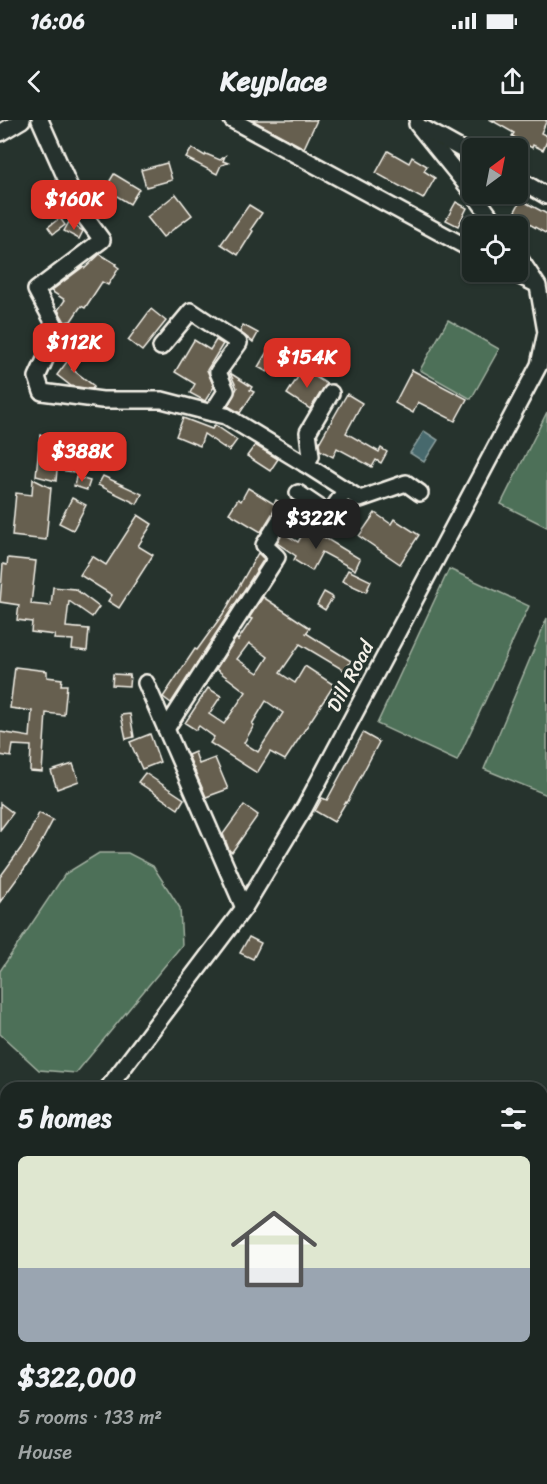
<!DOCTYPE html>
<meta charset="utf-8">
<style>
body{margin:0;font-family:Sriracha,sans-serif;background:#252e2a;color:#f1f3f6;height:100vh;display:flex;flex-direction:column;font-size:22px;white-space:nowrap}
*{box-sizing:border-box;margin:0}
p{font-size:20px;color:#a0a5a5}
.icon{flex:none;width:33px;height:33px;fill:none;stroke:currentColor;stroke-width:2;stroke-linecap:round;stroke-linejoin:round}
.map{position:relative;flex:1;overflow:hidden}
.drawer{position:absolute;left:0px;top:962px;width:548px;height:404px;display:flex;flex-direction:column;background:#1c2622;border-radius:18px 18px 0 0;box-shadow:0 2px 4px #0004,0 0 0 2px #3a4340}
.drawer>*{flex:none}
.needle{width:39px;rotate:32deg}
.fabs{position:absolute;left:462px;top:18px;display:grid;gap:12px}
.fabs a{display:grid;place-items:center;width:66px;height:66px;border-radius:9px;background:#1c2622;box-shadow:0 2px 4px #0004,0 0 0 2px #3a4340;font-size:30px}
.price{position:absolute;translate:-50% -51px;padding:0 14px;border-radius:12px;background:#d93025;color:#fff;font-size:20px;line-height:39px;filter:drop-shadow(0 2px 3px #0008)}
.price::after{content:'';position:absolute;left:50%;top:36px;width:18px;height:14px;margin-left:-9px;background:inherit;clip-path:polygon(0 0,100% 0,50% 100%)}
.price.active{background:#222;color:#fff}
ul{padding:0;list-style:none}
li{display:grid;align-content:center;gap:12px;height:318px;padding:0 18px}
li+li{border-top:2px solid #3a4340}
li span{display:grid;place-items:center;height:186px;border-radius:9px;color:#555}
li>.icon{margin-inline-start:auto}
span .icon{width:108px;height:108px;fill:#fffc;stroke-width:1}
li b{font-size:26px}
h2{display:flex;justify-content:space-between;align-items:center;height:72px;padding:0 18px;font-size:26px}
.status{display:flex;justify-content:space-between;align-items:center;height:42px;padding:0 30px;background:#1c2622;direction:ltr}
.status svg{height:16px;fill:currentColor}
header{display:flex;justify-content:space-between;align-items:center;height:78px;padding:0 18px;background:#1c2622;font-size:27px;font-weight:800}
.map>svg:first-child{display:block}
.green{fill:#4e6f59;stroke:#a1b0a0;stroke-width:1.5}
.water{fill:#47696d;stroke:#8c9f9e;stroke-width:1.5}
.building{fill:#665e4f;stroke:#f4f1e8;stroke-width:1.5;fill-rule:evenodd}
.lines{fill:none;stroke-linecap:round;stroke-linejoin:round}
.minor-casing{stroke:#f4f1e8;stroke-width:20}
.minor{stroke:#26332d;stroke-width:15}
.labels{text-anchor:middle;stroke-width:6;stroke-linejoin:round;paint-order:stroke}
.street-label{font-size:20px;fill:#f4f1e8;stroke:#26332d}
</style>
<div class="status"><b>16:06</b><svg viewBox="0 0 49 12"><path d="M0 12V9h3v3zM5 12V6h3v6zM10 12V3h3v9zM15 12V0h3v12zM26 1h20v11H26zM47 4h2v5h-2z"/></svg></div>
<header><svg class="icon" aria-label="back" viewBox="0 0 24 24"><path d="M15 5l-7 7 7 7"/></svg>Keyplace<svg class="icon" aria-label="share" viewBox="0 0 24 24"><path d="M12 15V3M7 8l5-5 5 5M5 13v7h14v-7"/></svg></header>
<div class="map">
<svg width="547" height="1364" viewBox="0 0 547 1364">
<rect width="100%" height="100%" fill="#26332d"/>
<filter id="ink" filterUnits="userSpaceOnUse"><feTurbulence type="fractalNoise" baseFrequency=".0167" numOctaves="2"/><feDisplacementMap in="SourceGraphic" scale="12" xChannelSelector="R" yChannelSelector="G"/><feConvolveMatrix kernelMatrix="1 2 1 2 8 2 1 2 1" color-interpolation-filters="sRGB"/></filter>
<g filter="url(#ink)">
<g class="green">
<polygon points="448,200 499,229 471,279 420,250"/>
<polygon points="547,292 547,407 501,384"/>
<polygon points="449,449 529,486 457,641 377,604"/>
<polygon points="547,498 547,675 484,649"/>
<polygon points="99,733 128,733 153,746 180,788 182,825 76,953 39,950 0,914 0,851 65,754"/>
</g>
<polygon class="water" points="424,311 438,320 424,342 410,333"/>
<g class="building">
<polygon points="252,0 317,0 304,28"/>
<polygon points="491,0 547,0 541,13 547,16 547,21 543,30 533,25 532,28 512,16 514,13"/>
<polygon points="192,28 205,36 206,34 220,40 225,36 223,41 228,43 221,45 217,54 186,38"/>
<polygon points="388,31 409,43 412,37 427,46 424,51 435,58 423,79 376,53"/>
<polygon points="167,43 172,60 146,67 141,50"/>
<polygon points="114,54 139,69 130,84 105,69"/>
<polygon points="176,74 192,95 163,117 147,97"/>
<polygon points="521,80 547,94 547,114 513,95"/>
<polygon points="456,82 467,88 458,106 446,100"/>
<polygon points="249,85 262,93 251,109 253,111 238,135 221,124"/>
<polygon points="60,98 65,105 53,114 48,107"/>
<polygon points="69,102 83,111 79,119 64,111"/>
<polygon points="100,134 116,144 115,145 119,148 108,165 102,162 85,188 81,186 71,201 65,202 58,190 65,180 51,171 83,147 85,148"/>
<polygon points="151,189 166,201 142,231 128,220"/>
<polygon points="243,205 258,213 253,222 240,212"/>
<polygon points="194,220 210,230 216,220 223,224 207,250 214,267 205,281 190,273 195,264 175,252"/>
<polygon points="268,230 277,234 267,252 258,247"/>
<polygon points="75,231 82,236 72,249 94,266 92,269 71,266 57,255"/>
<polygon points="303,249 327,264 310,289 287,274"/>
<polygon points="412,250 467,279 455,301 418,282 413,293 395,283"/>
<polygon points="230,253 252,267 250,270 254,272 240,293 228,286 237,268"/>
<polygon points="347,274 362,283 346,313 379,332 381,328 387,332 381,343 376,340 372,347 337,328 333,337 320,330 319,323"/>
<polygon points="183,298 212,309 215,305 237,320 229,331 204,314 200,326 176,316"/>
<polygon points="40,315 85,320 82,353 57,350 56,361 36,356"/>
<polygon points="255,325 278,339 270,351 247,336"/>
<polygon points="103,356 142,374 137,384 98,365"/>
<polygon points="76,357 90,361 87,370 74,366"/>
<polygon points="33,359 51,368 46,420 12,416 16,373 32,375"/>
<polygon points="248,368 274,384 276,380 285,385 275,389 261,412 229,393 238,379 241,381"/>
<polygon points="72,378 86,385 73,410 59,403"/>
<polygon points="375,393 391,404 394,399 419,415 400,444 359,416"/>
<polygon points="138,395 152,404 138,426 153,435 119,488 108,481 112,475 80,455 92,436 106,445"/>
<polygon points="307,407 360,439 355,450 322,432 312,451 294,440 296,436 277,423 283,413 298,422"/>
<polygon points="258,433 264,439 171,583 163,577 195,529 197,530 225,491"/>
<polygon points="8,438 36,441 31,484 51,486 53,467 75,469 99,487 92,497 69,481 66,507 89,509 87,531 72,529 73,520 54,519 55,515 31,512 32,502 17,500 19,485 0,482 3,444 7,445"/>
<polygon points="348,450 371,461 366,472 342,461"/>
<polygon points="324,472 333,477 325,490 317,485"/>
<path d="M263,477l47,31 -4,5 45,28 -6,10 -45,-27 -20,29 15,10 10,-17 29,19 -49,75 -15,-8 -13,21 -47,-30 4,-6 -15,-11 -3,4 -11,-7 23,-35 13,8 -12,18 15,10 22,-32 -30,-23 20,-31 2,2 14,-21 -3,-1zM249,523l19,14 -10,16 -21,-14zM266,581l17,12 -25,39 -14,-9 10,-18 -2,-1z"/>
<polygon points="15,547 47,551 47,557 62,559 61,565 67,565 64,595 46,593 42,652 30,651 31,626 13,625 11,637 0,635 0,612 30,617 32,591 10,588"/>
<polygon points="113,554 130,555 129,566 112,565"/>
<polygon points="130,594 134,617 126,619 121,595"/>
<polygon points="363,613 379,622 347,683 346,682 334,702 315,691 322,678 327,680"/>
<polygon points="150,614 160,642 142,649 130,622"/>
<polygon points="195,632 199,644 215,638 228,669 206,677 188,635"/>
<polygon points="73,644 79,661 57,669 51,651"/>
<polygon points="145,653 184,679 178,689 138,662"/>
<polygon points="0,683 13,693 0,710"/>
<polygon points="244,685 258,695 232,732 229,730 223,714"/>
<polygon points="39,693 53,700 35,734 0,782 0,757 24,724"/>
<polygon points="249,817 261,823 253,839 240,833"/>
</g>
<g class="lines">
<defs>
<g id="minor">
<polyline points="40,0 80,90 102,120 36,170 58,211 37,257 42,272 102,280 162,280 212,293 226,271 218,252 239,223 191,191 161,227"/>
<polyline points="232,0 472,130"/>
<polyline points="417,4 472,72"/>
<polyline points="425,9 472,35"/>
<polyline points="0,13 22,0"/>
<polyline points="518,59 547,76"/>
<polyline points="474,74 497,106"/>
<polyline points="512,152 534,163"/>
<polyline points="212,293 226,296 305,344 311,336 308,312 331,273"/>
<polyline points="305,344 360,379 406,363 420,373"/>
<polyline points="298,373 329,394 346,370"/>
<polyline points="146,563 244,788"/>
<polyline points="166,609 277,437 264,425 283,395"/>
<polyline points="108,968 244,788 305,687 539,245 546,212 538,166 518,136"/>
<polyline points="542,1060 547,1061"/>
<polyline points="0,1108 6,1100"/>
<polyline points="0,1322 6,1322"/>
<polyline points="89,1364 89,1359"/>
<polyline points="422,1364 464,1364"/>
</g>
</defs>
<use href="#minor" class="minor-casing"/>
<use href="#minor" class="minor"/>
</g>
</g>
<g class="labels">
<g class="street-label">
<text transform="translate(350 556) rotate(-62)" y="7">Dill Road</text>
</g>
</g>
</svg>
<div class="fabs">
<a><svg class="needle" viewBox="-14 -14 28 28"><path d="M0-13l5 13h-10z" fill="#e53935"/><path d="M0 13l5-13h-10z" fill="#a0a5a5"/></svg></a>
<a><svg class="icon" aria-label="locate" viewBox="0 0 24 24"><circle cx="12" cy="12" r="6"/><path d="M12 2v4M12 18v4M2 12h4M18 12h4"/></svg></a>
</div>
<b class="price" style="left:74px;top:111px">$160K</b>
<b class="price" style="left:74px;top:254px">$112K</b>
<b class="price" style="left:307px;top:269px">$154K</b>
<b class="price" style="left:82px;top:363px">$388K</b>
<b class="price active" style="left:316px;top:430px">$322K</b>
<section class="drawer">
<h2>5 homes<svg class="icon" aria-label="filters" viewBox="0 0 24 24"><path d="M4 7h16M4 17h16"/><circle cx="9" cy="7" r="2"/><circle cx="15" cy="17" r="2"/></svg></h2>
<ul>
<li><span style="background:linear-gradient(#dfe7d0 60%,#9aa5b1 0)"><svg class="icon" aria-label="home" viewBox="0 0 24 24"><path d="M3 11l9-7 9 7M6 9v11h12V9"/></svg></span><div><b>$322,000</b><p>5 rooms · 133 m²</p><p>House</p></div></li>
</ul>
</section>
</div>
